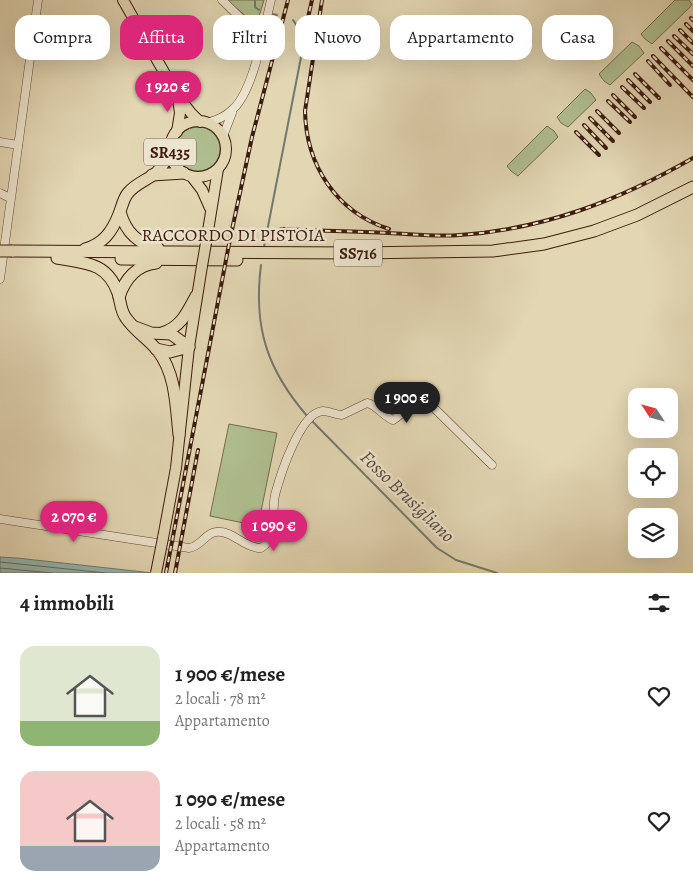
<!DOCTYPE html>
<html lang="it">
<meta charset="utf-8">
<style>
body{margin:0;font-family:Alegreya,serif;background:#f2f2f2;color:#222;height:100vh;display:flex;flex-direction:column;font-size:19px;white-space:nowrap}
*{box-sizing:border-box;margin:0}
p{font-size:16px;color:#767676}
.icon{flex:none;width:28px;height:28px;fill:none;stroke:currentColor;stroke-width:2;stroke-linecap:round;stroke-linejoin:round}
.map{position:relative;height:573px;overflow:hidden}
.side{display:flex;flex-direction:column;background:#fff;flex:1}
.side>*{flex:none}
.banner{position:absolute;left:15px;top:15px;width:664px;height:45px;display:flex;gap:10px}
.needle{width:32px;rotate:306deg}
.tools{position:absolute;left:628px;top:388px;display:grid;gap:10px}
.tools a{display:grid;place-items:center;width:50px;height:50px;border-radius:10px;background:#fff;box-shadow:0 5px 20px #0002;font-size:25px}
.price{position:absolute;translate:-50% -42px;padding:0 11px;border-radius:18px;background:#db2777;color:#fff;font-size:16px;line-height:32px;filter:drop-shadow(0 1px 2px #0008)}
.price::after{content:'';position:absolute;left:50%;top:30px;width:15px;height:11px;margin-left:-8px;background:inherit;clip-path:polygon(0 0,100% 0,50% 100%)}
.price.on{background:#222;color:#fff}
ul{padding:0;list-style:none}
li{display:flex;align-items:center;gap:15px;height:125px;padding:0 20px}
li span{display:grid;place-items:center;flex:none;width:140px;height:100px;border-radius:15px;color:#555}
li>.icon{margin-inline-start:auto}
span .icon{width:60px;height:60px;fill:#fffc;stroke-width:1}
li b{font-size:21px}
h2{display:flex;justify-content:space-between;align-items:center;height:60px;padding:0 20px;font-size:21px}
.tag{padding:0 18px;border-radius:15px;background:#fff;box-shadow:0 5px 20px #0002;font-size:18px;line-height:45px}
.tag.on{background:#db2777;color:#fff}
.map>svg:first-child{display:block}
.green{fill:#afbe8f;stroke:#766d4e}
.water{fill:#95b8b2;stroke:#727a70}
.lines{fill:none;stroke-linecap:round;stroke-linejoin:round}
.shore{stroke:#696a5f;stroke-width:1}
.stream{stroke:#727a70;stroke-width:2}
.minor-casing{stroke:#664a36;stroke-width:9}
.major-casing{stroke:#3d1c0c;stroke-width:12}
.highway-casing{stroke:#3d1c0c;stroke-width:13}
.minor{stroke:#ece4ce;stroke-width:8}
.major{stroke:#e2d6b3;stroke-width:10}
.highway{stroke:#e2d6b3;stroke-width:11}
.rail-casing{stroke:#3d1c0c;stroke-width:4}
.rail{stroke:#ece4ce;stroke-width:2;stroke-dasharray:5.5;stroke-linecap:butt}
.major-bridge-casing{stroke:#3d1c0c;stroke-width:12;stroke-linecap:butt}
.highway-bridge-casing{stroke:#3d1c0c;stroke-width:13;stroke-linecap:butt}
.major-bridge{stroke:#e2d6b3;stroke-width:10}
.highway-bridge{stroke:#e2d6b3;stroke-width:11}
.labels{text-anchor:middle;stroke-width:5;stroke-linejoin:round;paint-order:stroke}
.shield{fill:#ece4ce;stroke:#725846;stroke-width:1}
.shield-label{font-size:16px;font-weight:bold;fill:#3d1c0c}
.street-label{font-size:18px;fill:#3d1c0c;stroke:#ece4ce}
.water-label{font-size:19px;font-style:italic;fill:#574b3e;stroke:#ece4ce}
</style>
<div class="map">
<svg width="693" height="573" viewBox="0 0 693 573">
<rect width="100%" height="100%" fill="#e2d6b3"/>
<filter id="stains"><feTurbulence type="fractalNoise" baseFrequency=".004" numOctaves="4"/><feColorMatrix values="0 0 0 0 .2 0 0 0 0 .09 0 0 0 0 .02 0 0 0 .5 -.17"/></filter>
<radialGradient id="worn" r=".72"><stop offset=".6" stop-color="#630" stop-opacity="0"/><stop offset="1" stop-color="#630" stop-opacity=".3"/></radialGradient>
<g class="green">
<polygon points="227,0 264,0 257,23 256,25"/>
<polygon points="675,0 689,0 692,5 652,44 645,39 641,34"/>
<polygon points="632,42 639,46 644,53 610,85 604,81 599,74"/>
<polygon points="585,89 591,93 596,100 568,127 561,123 557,117"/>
<polygon points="547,126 554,131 558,137 518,176 511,171 507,166"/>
<circle cx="198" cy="149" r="22"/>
<polygon points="229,424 277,433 258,526 210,516"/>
</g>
<polygon class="water" points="0,557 17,558 153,573 0,573"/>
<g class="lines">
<g class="shore">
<polyline points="0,562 106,573"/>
<polyline points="0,568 52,573"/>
</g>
<g class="stream">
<polyline points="255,0 255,7 259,10"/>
<polyline points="273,14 277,15"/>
<polyline points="264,247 303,47 301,32 293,20"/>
<path d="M261,265c-8,62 6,105 47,152"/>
<polyline points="312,421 437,548 456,560 497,573"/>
</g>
<defs>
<g id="minor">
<polyline points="222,0 261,38"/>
<path d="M206,123c11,-3 19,-6 27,-14 21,-19 31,-81 38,-109"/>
<polyline points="223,136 232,113"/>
<polyline points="0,142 18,145"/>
<polyline points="0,193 10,198"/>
<polyline points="0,279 38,0"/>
<path d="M0,519l189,29c13,-2 16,-15 27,-16 16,-2 28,16 45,16 18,-11 10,-35 14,-53 5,-19 25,-83 48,-84 6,0 13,4 19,4l25,-12c10,2 16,13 26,17 14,-8 21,-27 39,-14l60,59"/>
</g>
<g id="major">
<polyline points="123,0 177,95 191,113 200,122"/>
<circle cx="198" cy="149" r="28"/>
<polyline points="177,132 180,113 178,99"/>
<polyline points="192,177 202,190 210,208"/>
<polyline points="206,243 218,169"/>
<polyline points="163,538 176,468 189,347 202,266"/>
</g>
<g id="highway">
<polyline points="152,175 184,173"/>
<path d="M120,212c6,20 17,32 38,36"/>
<path d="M85,249c18,-5 27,-17 34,-35 3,-7 4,-15 9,-21 8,-10 20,-13 29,-21 6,-6 9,-13 13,-20"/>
<polyline points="12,251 357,253 493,251 544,244 594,231 637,215 693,187"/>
<path d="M57,258c28,5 50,4 61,35 3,9 2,17 8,25 9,13 22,21 32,33 18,23 18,56 21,84"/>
<polyline points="121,259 237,260"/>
<path d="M119,297c6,-18 18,-32 37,-34"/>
<polyline points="135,327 151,333 171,334 189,347"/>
<path d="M162,333c19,-6 25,-20 34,-37"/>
<polyline points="156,349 170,352 189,347"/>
</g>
</defs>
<use href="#minor" class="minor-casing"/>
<use href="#major" class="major-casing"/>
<use href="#highway" class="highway-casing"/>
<use href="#minor" class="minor"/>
<use href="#major" class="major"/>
<use href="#highway" class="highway"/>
<defs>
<g id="rail">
<path d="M322,0l-17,111c1,54 31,101 84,118"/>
<polyline points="691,18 693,20"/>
<polyline points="307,22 312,0"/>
<polyline points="686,24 693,31"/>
<polyline points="680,30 693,43"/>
<polyline points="674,36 693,54"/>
<polyline points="668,41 693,66"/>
<polyline points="661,48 693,80"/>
<polyline points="653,56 693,97"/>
<polyline points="648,61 670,85"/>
<polyline points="635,74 659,98"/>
<polyline points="628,80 650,102"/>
<polyline points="622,87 644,108"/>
<polyline points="613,95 635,117"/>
<polyline points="608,101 630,122"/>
<polyline points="597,111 619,133"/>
<polyline points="590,118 613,141"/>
<polyline points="584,125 606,148"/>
<polyline points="576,132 599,155"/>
<path d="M281,229c36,2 71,2 107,4 24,1 48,4 72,2 85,-6 160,-35 233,-77"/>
<polyline points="166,573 230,239 252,137 288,0"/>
<polyline points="175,573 198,450"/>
</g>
</defs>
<use href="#rail" class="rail-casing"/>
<use href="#rail" class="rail"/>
<defs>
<g id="major-bridge">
<polyline points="202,266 206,243"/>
<polyline points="156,573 163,538"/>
</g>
<polyline id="highway-bridge" points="0,251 12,251"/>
</defs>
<use href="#major-bridge" class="major-bridge-casing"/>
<use href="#highway-bridge" class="highway-bridge-casing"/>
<use href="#major-bridge" class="major-bridge"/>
<use href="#highway-bridge" class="highway-bridge"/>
</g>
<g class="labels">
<g class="shield">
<rect x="144" y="138.5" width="52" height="27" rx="4"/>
<rect x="334" y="239.5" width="48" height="27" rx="4"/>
</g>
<g class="shield-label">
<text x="170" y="158">SR435</text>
<text x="358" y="259">SS716</text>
</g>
<g class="street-label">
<text x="233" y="241">RACCORDO DI PISTOIA</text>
</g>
<g class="water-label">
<text transform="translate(408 496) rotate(44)" y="7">Fosso Brusigliano</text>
</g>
</g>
<rect width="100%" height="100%" filter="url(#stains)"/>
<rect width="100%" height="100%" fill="url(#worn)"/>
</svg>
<div class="tools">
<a><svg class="needle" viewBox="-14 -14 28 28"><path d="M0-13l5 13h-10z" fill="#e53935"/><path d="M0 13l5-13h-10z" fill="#767676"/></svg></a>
<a><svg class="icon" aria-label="locate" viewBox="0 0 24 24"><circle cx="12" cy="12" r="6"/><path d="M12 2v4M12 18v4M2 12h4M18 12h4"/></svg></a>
<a><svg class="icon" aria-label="layers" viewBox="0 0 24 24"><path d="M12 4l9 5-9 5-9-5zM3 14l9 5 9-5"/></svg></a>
</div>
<b class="price" style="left:168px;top:113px">1 920 €</b>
<b class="price on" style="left:407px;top:424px">1 900 €</b>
<b class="price" style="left:74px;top:543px">2 070 €</b>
<b class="price" style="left:274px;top:552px">1 090 €</b>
<div class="banner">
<a class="tag">Compra</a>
<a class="tag on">Affitta</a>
<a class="tag">Filtri</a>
<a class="tag">Nuovo</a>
<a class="tag">Appartamento</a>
<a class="tag">Casa</a>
</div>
</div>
<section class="side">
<h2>4 immobili<svg class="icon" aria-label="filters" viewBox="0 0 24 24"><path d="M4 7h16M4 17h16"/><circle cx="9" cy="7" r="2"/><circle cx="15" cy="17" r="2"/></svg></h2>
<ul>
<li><span style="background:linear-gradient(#dfe7d0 75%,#8fb573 0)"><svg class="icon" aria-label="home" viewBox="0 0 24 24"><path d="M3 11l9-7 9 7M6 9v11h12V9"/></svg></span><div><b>1 900 €/mese</b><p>2 locali · 78 m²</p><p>Appartamento</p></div><svg class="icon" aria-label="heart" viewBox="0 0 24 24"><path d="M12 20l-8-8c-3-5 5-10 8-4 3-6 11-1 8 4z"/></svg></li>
<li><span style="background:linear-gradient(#f6c9c9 75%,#9aa5b1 0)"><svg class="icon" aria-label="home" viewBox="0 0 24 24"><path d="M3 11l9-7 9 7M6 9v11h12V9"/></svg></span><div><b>1 090 €/mese</b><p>2 locali · 58 m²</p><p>Appartamento</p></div><svg class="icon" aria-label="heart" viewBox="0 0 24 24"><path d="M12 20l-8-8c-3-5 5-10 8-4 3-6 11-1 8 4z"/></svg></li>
</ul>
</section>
